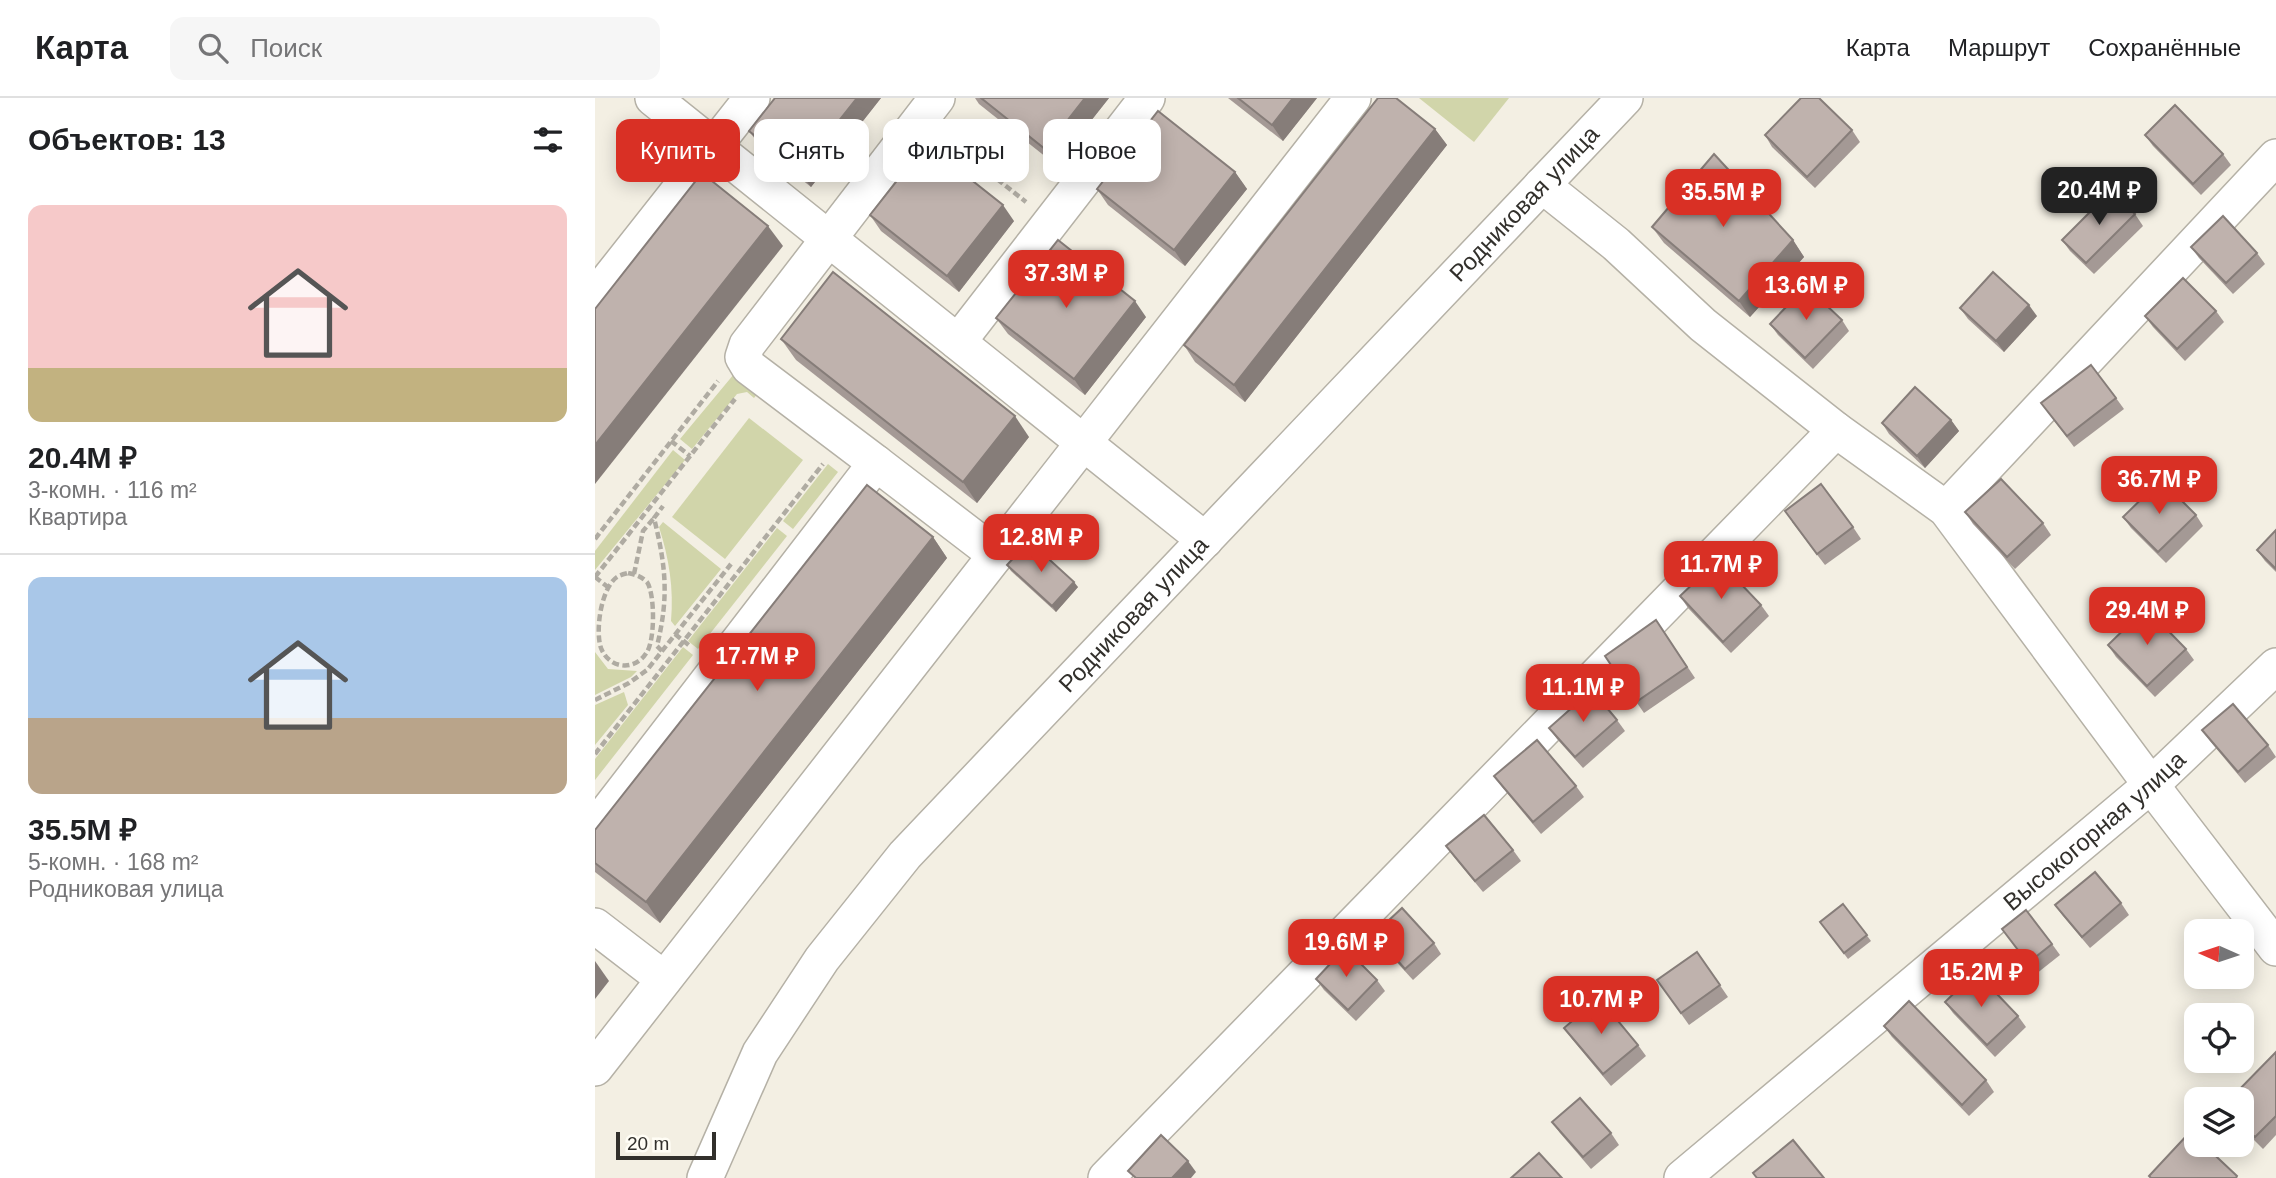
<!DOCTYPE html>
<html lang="ru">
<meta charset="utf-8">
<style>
body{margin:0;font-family:Helvetica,sans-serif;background:#f6f6f6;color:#202124;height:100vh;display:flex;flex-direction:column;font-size:26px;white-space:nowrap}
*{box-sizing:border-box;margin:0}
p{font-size:23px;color:#757577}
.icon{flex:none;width:38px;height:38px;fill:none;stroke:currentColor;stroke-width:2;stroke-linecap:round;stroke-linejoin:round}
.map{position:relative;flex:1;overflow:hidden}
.drawer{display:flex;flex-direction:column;background:#fff;width:595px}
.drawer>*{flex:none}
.hud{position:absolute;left:21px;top:21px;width:665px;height:63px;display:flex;gap:14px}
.needle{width:46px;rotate:273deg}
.fabs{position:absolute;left:1589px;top:821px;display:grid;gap:14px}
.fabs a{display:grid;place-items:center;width:70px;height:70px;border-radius:14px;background:#fff;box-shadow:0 4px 18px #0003;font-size:35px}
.scale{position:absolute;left:21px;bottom:18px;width:100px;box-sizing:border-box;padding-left:7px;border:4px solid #32302c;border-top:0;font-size:19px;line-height:24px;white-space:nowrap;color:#32302c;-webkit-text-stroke:5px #fffdf5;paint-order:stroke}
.price{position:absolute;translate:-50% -60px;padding:0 16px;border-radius:14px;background:#d93025;color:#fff;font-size:23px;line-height:46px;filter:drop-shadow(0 2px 4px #0008)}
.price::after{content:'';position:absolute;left:50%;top:42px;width:21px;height:16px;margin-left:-10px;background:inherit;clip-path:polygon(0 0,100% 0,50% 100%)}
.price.current{background:#222;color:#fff}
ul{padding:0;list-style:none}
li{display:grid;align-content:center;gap:14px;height:371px;padding:0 28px}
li+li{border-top:2px solid #e0e0e0}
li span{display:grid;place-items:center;height:217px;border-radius:14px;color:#555}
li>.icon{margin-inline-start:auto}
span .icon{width:126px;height:126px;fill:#fffc;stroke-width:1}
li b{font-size:30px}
h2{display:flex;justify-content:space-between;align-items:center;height:84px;padding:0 28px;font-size:30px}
.tag{padding:0 24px;border-radius:14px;background:#fff;box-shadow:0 4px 18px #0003;font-size:24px;line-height:63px}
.tag.current{background:#d93025;color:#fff}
header{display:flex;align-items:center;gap:42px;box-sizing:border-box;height:98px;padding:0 35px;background:#fff;border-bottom:2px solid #e0e0e0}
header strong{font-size:33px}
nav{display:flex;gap:38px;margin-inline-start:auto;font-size:24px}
.search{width:490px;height:63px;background:#f6f6f6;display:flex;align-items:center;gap:18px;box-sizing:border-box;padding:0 24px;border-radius:14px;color:#757577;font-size:26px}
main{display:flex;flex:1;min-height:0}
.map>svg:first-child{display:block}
.green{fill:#d1d5aa}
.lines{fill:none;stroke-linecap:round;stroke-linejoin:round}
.minor-casing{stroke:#b5b1a6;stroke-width:38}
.path{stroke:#afaba2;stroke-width:4.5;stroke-dasharray:7 3.5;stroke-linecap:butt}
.minor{stroke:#fff;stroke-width:35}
.wall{fill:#a49995}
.shaded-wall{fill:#867d79}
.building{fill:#bfb2ad;stroke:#867d79;stroke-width:2}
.labels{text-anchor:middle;stroke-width:5;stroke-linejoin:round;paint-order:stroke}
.street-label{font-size:24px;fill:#32302c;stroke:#fffdf5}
</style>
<header>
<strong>Карта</strong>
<div class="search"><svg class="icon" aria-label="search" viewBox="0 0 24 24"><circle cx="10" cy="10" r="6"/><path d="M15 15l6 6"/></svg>Поиск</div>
<nav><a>Карта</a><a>Маршрут</a><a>Сохранённые</a></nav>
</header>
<main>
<section class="drawer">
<h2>Объектов: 13<svg class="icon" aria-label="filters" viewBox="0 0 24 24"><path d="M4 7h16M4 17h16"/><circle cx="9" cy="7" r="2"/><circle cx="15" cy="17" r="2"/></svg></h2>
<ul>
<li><span style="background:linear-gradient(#f6c9c9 75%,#c2b280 0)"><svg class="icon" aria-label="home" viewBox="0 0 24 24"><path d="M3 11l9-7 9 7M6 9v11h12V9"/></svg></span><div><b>20.4M ₽</b><p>3-комн. · 116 m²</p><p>Квартира</p></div></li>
<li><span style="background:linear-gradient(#a9c7e8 65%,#b9a48a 0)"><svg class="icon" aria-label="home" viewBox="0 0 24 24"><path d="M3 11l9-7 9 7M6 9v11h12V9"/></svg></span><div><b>35.5M ₽</b><p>5-комн. · 168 m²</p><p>Родниковая улица</p></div></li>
</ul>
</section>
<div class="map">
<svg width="1681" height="1080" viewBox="0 0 1681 1080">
<rect width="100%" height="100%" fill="#f3efe3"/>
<g class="green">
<polygon points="824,0 914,0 879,44"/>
<polygon points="144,270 168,289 159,300 152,294 142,296 97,351 85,341"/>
<polygon points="154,320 208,362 130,461 77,419"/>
<polygon points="78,352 90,362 0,472 0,453"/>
<polygon points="233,366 243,374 198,431 188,423"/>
<path d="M68,424l58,47 -46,57 -4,-5c3,-32 -2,-63 -12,-94z"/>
<polygon points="182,430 192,438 103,551 93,543"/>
<polygon points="88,549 98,557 0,682 0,661"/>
<polygon points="0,554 13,571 42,573 36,579 0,597"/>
<polygon points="29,594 33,607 0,647 0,607"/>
</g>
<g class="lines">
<defs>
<g id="minor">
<polyline points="58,0 610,442"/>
<polyline points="947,87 1021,146 1108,227 1241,332 1351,411 1556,687 1681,850"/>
<polyline points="0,199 157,0"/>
<polyline points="363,244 552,0"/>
<polyline points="281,365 154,269 148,259 152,247 342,0"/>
<polyline points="1351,411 1681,59"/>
<polyline points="0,730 281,365 401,457"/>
<polyline points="0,828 69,881"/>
<polyline points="0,970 758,0"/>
<path id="s1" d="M110,1080l55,-125 62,-94 83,-104 720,-757"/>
<polyline points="511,1080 1241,332"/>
<path id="s2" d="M1087,1080l469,-393 125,-119"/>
</g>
</defs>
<use href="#minor" class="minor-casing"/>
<g class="path">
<polyline points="353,42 431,104"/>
<polyline points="76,343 95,358"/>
<polyline points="0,441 123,283"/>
<path d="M33,475c8,2 13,3 19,9 8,12 8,57 0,70 -12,20 -38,17 -46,-4 -6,-17 0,-60 16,-71 3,-2 7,-3 11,-4z"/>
<polyline points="39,476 48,433 59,420"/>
<polyline points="0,479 140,301"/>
<polyline points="0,479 14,490"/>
<polyline points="80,536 96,549"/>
<path d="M67,553l-5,-5c12,-49 9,-79 -3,-128l9,-12"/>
<polyline points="0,602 34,585 52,572 136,466"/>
<polyline points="0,656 228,366"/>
</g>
<use href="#minor" class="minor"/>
</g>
<g class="wall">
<polygon points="180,0 286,0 216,89 166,49 154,33"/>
<polygon points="380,0 514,0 461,67 384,6"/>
<polygon points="633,0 722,0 688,43"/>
<polygon points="840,31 852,47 650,304 600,264 589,247"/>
<polygon points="1257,32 1265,44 1220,90 1177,49 1170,37"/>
<polygon points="1550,37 1628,56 1636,67 1606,97 1558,48"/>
<polygon points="640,74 652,91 590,168 513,107 502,91"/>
<polygon points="1540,116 1548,128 1499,176 1475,153 1467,142"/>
<polygon points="275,117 419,123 364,194 286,133"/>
<polygon points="1057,129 1198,142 1209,159 1155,219 1069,145"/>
<polygon points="1596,149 1662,155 1670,166 1638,196 1604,160"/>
<polygon points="1365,210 1442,218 1409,254 1373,221"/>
<polygon points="1621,213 1629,224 1590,263 1558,229 1550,218"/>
<polygon points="551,219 490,297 413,236 401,220"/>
<polygon points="1247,222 1254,233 1218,271 1183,237 1175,226"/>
<polygon points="186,241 434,339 382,405 201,262"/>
<polygon points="1521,300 1529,311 1479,349 1446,305"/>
<polygon points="1356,322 1364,333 1330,370 1294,336 1287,325"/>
<polygon points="1370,414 1448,425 1456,437 1420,471 1378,426"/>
<polygon points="1601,417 1608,428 1571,465 1536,430 1528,419"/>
<polygon points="1197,424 1258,429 1266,441 1230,467"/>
<polygon points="1681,432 1681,474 1670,463 1662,452"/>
<polygon points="338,439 352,460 65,825 0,774 0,732"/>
<polygon points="412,467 483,489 461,514 416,473"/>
<polygon points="1085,498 1166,507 1174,518 1136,555 1093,510"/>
<polygon points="1061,522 1100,580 1049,615 1010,558"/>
<polygon points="1513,547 1591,551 1599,562 1560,599 1521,559"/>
<polygon points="1022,622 1030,633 988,670 962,641 954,630"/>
<polygon points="1607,632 1673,647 1681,659 1650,685 1615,643"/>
<polygon points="899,678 981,688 989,699 946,736 907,689"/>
<polygon points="851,748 918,752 926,763 888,794 859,759"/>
<polygon points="1526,805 1534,817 1495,850 1468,818 1460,807"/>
<polygon points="1248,806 1276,843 1253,861 1225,824"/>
<polygon points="1407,831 1457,846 1465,857 1441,876"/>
<polygon points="779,836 839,845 846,856 818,882 786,847"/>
<polygon points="1102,854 1133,899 1094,927 1062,882"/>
<polygon points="721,881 782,882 790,893 761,923 729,892"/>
<polygon points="1350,904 1423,918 1431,929 1400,959 1358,915"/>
<polygon points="1289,928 1391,982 1399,994 1374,1018 1297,939"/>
<polygon points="969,930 1043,947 1051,958 1016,988 977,941"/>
<polygon points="1681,954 1681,1037 1668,1051 1647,1030 1647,1001"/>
<polygon points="957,1024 1016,1035 1024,1047 996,1071 965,1035"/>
</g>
<g class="shaded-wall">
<polygon points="262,0 286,0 216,89 204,73"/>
<polygon points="490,0 514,0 461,67 450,51"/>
<polygon points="698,0 722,0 688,43 677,27"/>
<polygon points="840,31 852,47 650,304 639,287"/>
<polygon points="640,74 652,91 590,168 579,152"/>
<polygon points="408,107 419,123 364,194 352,178"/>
<polygon points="173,128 188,148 0,386 0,347"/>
<polygon points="1198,142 1209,159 1155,219 1144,203"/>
<polygon points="540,203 551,219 490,297 479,281"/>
<polygon points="1434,207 1442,218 1409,254 1401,243"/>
<polygon points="420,318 434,339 382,405 368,384"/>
<polygon points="1356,322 1364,333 1330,370 1322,358"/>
<polygon points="338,439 352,460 65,825 51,804"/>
<polygon points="479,484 483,489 461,514 457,508"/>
<polygon points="0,863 14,883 0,901"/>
<polygon points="593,1063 601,1074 596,1080 577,1080"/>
</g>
<g class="building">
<polygon points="180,0 262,0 204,73 154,33"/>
<polygon points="386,0 490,0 450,51"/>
<polygon points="643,0 698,0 677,27"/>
<polygon points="783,0 801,0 840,31 639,287 589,247"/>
<polygon points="1206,0 1224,0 1257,32 1212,79 1170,37"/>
<polygon points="1580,7 1628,56 1598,86 1550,37"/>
<polygon points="563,13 640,74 579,152 502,91"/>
<polygon points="331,46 408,107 352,178 275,117"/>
<polygon points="1119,56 1198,142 1144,203 1057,129"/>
<polygon points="107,75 173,128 0,347 0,211"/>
<polygon points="1516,93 1540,116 1491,165 1467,142"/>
<polygon points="1628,118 1662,155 1631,185 1596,149"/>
<polygon points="463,142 540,203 479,281 401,220"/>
<polygon points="238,174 420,318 368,384 186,241"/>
<polygon points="1398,174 1434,207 1401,243 1365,210"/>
<polygon points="1588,180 1621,213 1582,251 1550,218"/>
<polygon points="1211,188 1247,222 1210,260 1175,226"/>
<polygon points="1496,267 1521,300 1472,338 1446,305"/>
<polygon points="1320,289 1356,322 1322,358 1287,325"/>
<polygon points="1406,381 1448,425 1412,459 1370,414"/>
<polygon points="1566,382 1601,417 1563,454 1528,419"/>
<polygon points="1226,386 1258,429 1222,456 1190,413"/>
<polygon points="272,387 338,439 51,804 0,765 0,732"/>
<polygon points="1681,432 1681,471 1662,452"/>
<polygon points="434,443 479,484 457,508 412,467"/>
<polygon points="1123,462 1166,507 1128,544 1085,498"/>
<polygon points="1551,510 1591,551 1552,588 1513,547"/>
<polygon points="1061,522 1092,569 1041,604 1010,558"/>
<polygon points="997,592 1022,622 980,659 954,630"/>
<polygon points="1638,606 1673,647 1643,674 1607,632"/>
<polygon points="942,642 981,688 938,724 899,678"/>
<polygon points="889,717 918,752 880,783 851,748"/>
<polygon points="1500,774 1526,805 1487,839 1460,807"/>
<polygon points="1248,806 1272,837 1249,855 1225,824"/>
<polygon points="807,810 839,845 810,871 779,836"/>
<polygon points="1431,812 1457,846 1433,865 1407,831"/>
<polygon points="750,850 782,882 753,912 721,881"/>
<polygon points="1102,854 1125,887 1086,915 1062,882"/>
<polygon points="1381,874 1423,918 1392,947 1350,904"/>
<polygon points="1004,900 1043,947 1008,976 969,930"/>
<polygon points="1314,903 1391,982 1367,1007 1289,928"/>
<polygon points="1681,954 1681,1018 1660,1039 1647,1027 1647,1001 1635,1001"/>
<polygon points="985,1000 1016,1035 988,1059 957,1024"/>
<polygon points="1595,1034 1601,1040 1601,1046 1608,1046 1642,1078 1641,1080 1556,1080 1554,1078"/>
<polygon points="566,1037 593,1063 577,1080 541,1080 533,1073"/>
<polygon points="1198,1042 1229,1080 1162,1080 1158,1075"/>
<polygon points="944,1055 967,1080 916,1080"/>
</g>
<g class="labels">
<g class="street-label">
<text dy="8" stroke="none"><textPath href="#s1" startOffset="1281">Родниковая улица</textPath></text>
<text dy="8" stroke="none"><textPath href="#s1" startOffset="714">Родниковая улица</textPath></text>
<text dy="8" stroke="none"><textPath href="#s2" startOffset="539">Высокогорная улица</textPath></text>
</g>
</g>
</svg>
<div class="fabs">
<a><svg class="needle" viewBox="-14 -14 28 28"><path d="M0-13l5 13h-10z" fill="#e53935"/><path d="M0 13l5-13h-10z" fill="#757577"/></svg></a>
<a><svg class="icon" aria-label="locate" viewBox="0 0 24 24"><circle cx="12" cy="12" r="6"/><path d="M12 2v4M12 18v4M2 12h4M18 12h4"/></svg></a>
<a><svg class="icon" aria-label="layers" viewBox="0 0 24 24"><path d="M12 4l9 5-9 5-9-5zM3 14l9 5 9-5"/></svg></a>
</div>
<div class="scale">20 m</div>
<b class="price current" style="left:1504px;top:129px">20.4M ₽</b>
<b class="price" style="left:1128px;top:131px">35.5M ₽</b>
<b class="price" style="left:471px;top:212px">37.3M ₽</b>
<b class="price" style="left:1211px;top:224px">13.6M ₽</b>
<b class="price" style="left:1564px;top:418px">36.7M ₽</b>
<b class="price" style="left:446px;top:476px">12.8M ₽</b>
<b class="price" style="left:1126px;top:503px">11.7M ₽</b>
<b class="price" style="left:1552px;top:549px">29.4M ₽</b>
<b class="price" style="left:162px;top:595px">17.7M ₽</b>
<b class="price" style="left:988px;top:626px">11.1M ₽</b>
<b class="price" style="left:751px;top:881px">19.6M ₽</b>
<b class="price" style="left:1386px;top:911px">15.2M ₽</b>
<b class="price" style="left:1006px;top:938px">10.7M ₽</b>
<div class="hud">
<a class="tag current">Купить</a>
<a class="tag">Снять</a>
<a class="tag">Фильтры</a>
<a class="tag">Новое</a>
</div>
</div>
</main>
